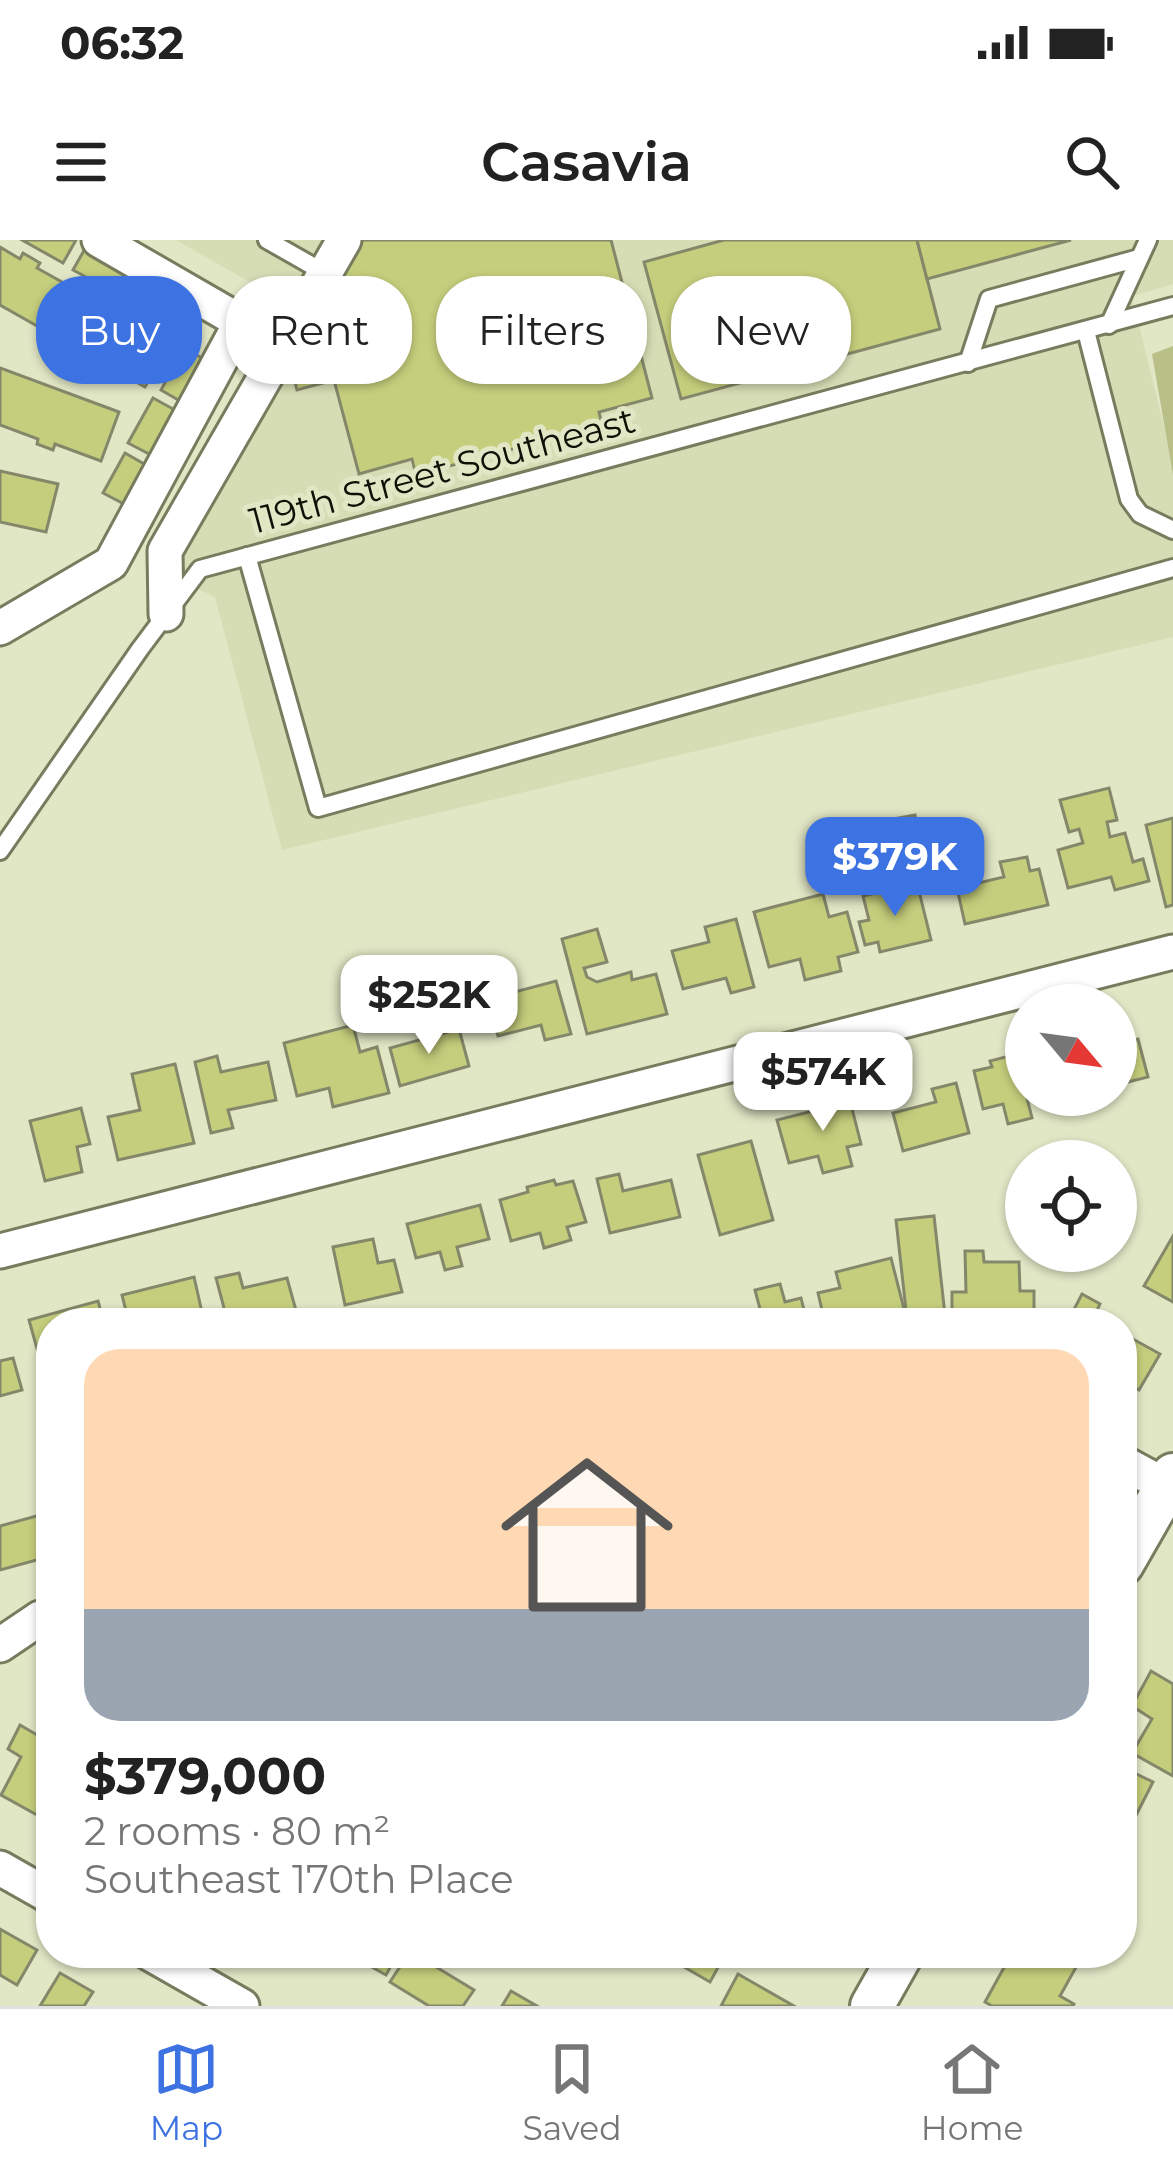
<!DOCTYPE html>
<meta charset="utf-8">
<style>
body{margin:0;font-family:Montserrat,sans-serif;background:#f6f6f6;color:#222;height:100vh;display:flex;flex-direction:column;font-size:45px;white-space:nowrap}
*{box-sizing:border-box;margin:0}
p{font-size:39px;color:#767676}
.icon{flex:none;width:66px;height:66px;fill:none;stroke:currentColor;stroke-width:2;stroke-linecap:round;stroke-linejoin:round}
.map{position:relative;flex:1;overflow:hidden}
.sheet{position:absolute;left:36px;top:1068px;width:1101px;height:660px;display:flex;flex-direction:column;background:#fff;border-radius:48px;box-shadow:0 3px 9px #0004}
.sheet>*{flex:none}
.banner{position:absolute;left:36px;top:36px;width:1101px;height:108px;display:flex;gap:24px}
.needle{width:78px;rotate:119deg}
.controls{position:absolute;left:1005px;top:744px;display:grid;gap:24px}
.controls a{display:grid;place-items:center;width:132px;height:132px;border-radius:50%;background:#fff;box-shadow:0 3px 9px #0004;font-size:60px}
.price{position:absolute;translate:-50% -102px;padding:0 27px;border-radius:24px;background:#fff;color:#222;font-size:39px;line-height:78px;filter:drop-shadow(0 3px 6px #0008)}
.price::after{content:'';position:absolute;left:50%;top:72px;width:36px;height:27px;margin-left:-18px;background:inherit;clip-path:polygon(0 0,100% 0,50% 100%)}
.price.active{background:#3d72e2;color:#fff}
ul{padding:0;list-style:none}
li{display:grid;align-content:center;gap:24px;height:636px;padding:0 48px}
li+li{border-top:3px solid #e0e0e0}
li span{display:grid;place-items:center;height:372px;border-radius:36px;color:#555}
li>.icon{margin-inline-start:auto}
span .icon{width:216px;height:216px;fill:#fffc;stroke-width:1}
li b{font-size:51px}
.tag{padding:0 42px;border-radius:48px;background:#fff;box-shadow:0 3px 9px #0004;font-size:42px;line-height:108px}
.tag.active{background:#3d72e2;color:#fff}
.status{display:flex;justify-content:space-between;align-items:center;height:84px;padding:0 60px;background:#fff;direction:ltr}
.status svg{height:33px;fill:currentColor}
header{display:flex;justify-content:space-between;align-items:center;height:156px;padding:0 48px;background:#fff;font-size:54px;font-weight:600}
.tabs{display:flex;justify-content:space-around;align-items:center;height:168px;border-top:3px solid #e0e0e0;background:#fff;font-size:33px;color:#767676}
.tabs a{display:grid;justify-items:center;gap:6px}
.tabs .active{color:#3d72e2}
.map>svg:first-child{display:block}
.built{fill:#d6dcb4}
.green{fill:#b9c087}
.building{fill:#c5ce7c;stroke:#84886a;stroke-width:3}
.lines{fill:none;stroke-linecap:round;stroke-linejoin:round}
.service-casing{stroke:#787c5e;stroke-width:22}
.minor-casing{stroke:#787c5e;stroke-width:39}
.tertiary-casing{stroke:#787c5e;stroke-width:48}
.service{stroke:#fff;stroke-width:16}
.minor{stroke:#fff;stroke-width:33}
.tertiary{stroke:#fff;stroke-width:42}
.labels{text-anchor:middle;stroke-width:10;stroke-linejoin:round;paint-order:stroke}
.street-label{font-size:36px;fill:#0f1006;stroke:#e1e6c5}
</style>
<div class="status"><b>06:32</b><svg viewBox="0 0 49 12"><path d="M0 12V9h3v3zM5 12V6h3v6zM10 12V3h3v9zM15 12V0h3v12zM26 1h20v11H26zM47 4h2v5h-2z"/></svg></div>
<header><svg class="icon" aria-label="menu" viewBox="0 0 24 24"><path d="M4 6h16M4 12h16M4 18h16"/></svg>Casavia<svg class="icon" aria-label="search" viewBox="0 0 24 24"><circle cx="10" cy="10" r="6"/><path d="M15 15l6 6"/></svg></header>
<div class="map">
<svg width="1173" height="1766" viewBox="0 0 1173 1766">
<rect width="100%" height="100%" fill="#e1e6c5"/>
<polygon class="built" points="176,0 1173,0 1173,44 1132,56 1173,224 1173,397 282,610 215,357 144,323 290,65"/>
<polygon class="green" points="1173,106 1173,235 1152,114"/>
<g class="building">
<polygon points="22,0 76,0 63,23"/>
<polygon points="352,0 611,0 652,158 599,172 602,185 416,235 412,219 359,234 334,140 297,150 287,112"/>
<polygon points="724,0 917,0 940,89 681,159 644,22"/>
<polygon points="917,0 1071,0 927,39"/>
<polygon points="0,7 20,19 23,13 40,23 37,28 114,71 116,66 132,75 129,80 170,103 145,147 0,65"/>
<polygon points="86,7 128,31 116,53 73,30"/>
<polygon points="146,42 188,65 176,87 133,64"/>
<polygon points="184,108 204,119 180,161 161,150"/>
<polygon points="0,128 119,172 101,221 55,204 53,210 37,204 38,199 0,185"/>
<polygon points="153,158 175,170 151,215 128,203"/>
<polygon points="125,213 146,225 124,264 103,253"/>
<polygon points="0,231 58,244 46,292 0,282"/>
<polygon points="1109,548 1117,580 1107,582 1110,597 1125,593 1133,622 1143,619 1149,641 1115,650 1111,637 1068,648 1058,610 1083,603 1079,589 1069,592 1060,560"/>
<polygon points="915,575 921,607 877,614 872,583"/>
<polygon points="1173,578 1173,665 1166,667 1146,585"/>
<polygon points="1027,617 1030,631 1039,629 1048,665 965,684 957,648 1004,637 1000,622"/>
<polygon points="917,643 931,700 880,712 878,702 865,705 859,682 869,680 863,656"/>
<polygon points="823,654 829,677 847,672 858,712 838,717 841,731 805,740 800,719 769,727 754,672"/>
<polygon points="736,679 754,747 731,753 726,738 683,749 672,711 709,702 705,687"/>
<polygon points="597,689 607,722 584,728 587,737 597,742 631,732 632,740 656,734 667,774 587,794 562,699"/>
<polygon points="556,741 571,794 545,800 541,785 498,796 488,759"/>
<polygon points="353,785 360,812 377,807 389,853 333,867 329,848 297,856 284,803"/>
<polygon points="459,789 469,826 400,846 390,808"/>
<polygon points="1138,799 1148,837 1116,845 1116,805"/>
<polygon points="1021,813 1023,819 1026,818 1026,855 1041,855 1027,858 1032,878 1008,884 1003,864 983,869 974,831 992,827 990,821"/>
<polygon points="217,816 221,832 268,822 276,860 228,870 233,888 211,893 195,822"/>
<polygon points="175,824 194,903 118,920 108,877 140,870 132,834"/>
<polygon points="956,843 969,893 903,911 893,873 936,862 932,849"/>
<polygon points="847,849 861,904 847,907 852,926 823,933 818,916 789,923 777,880 829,867 826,854"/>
<polygon points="81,868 90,904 77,907 82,932 45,941 30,881"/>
<polygon points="751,901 773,980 720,995 698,915"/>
<polygon points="619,934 623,951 671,940 680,977 610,993 597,939"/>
<polygon points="554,940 556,945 573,941 586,982 567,987 571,1000 544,1008 540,993 511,1001 500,960 528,952 527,947"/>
<polygon points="480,965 489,999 457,1007 462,1026 445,1030 440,1012 416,1018 407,984"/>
<polygon points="934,976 945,1075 907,1079 896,980"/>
<polygon points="1173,996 1173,1062 1144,1046"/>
<polygon points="373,999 378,1023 394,1020 402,1052 345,1065 333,1007"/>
<polygon points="965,1011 983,1011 984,1022 1019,1022 1020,1051 1034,1051 1034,1080 952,1081 952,1052 966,1052"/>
<polygon points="891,1018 904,1069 859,1080 860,1083 825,1083 818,1053 840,1048 836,1032"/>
<polygon points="239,1033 243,1048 287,1038 297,1074 269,1083 228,1083 216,1038"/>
<polygon points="194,1037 204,1081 129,1083 122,1055"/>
<polygon points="780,1044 785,1062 801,1058 805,1074 813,1072 816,1083 734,1083 732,1076 760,1069 755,1050"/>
<polygon points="1082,1054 1100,1064 1091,1083 1082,1083 1070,1077"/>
<polygon points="98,1061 104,1083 51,1083 51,1120 41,1123 29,1080"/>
<polygon points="1122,1093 1160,1114 1139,1150 1122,1140"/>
<polygon points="13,1118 22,1150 0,1156 0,1121"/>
<polygon points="51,1272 51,1316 0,1330 0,1286"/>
<polygon points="1151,1431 1173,1444 1173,1536 1132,1513 1152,1479 1132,1466"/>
<polygon points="20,1485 51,1503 51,1549 37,1575 1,1555 21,1517 8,1509"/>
<polygon points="1122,1527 1153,1542 1122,1603"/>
<polygon points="0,1689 37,1710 17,1745 0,1735"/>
<polygon points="347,1713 398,1713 386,1735"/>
<polygon points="409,1713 413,1713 474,1750 463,1766 429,1766 390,1742"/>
<polygon points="660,1713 726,1713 710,1742"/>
<polygon points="1012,1713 1067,1713 1080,1720 1060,1756 1074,1764 1073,1766 992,1766 985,1762"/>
<polygon points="60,1733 93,1752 84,1766 40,1766"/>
<polygon points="738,1734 794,1766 721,1766"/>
<polygon points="511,1751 537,1766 502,1766"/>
</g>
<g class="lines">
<defs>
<g id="service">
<polyline points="267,0 325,33"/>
<polyline points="1109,85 1148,0"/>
<polyline points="1086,91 1129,259 1140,274 1173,290"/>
<polyline points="968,123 989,59 1139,18"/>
<polyline points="247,316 318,568 1173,328"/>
<polyline points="0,611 140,409 200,329 1173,66"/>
</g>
<g id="minor">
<polyline points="166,374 165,311 344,0"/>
<polyline points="0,388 111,323 241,82 99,0"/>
<polyline points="0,1011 1173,712"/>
<polyline points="1122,1222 1166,1246"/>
<polyline points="0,1405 40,1378 51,1375"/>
<polyline points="0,1628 51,1657"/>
<polyline points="149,1713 242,1766"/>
</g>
<g id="tertiary">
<polyline points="1122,1324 1173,1235"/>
<polyline points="872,1766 902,1713"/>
</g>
</defs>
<use href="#service" class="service-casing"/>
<use href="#minor" class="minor-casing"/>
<use href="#tertiary" class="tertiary-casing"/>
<use href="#service" class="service"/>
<use href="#minor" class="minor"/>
<use href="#tertiary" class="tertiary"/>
</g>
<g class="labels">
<g class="street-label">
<text transform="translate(442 230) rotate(-15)" y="13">119th Street Southeast</text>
</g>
</g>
</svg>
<div class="controls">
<a><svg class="needle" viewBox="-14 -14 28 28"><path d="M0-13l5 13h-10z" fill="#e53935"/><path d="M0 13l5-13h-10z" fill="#767676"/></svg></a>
<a><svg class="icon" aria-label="locate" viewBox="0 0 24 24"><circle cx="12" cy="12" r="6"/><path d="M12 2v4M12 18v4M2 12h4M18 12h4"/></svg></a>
</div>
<b class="price active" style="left:895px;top:679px">$379K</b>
<b class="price" style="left:429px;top:817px">$252K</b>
<b class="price" style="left:823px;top:894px">$574K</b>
<div class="banner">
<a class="tag active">Buy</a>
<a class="tag">Rent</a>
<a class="tag">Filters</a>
<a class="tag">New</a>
</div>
<section class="sheet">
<ul>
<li><span style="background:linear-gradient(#ffd9b3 70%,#9aa5b1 0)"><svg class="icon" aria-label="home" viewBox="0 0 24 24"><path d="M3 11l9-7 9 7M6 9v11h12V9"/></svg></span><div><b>$379,000</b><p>2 rooms · 80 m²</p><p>Southeast 170th Place</p></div></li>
</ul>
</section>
</div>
<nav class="tabs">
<a class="active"><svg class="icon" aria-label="map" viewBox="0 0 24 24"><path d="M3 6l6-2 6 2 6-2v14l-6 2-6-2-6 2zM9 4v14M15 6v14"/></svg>Map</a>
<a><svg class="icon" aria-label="saved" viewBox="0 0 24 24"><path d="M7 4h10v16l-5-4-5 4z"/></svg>Saved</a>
<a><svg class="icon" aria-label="home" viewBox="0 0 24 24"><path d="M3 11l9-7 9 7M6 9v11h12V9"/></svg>Home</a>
</nav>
